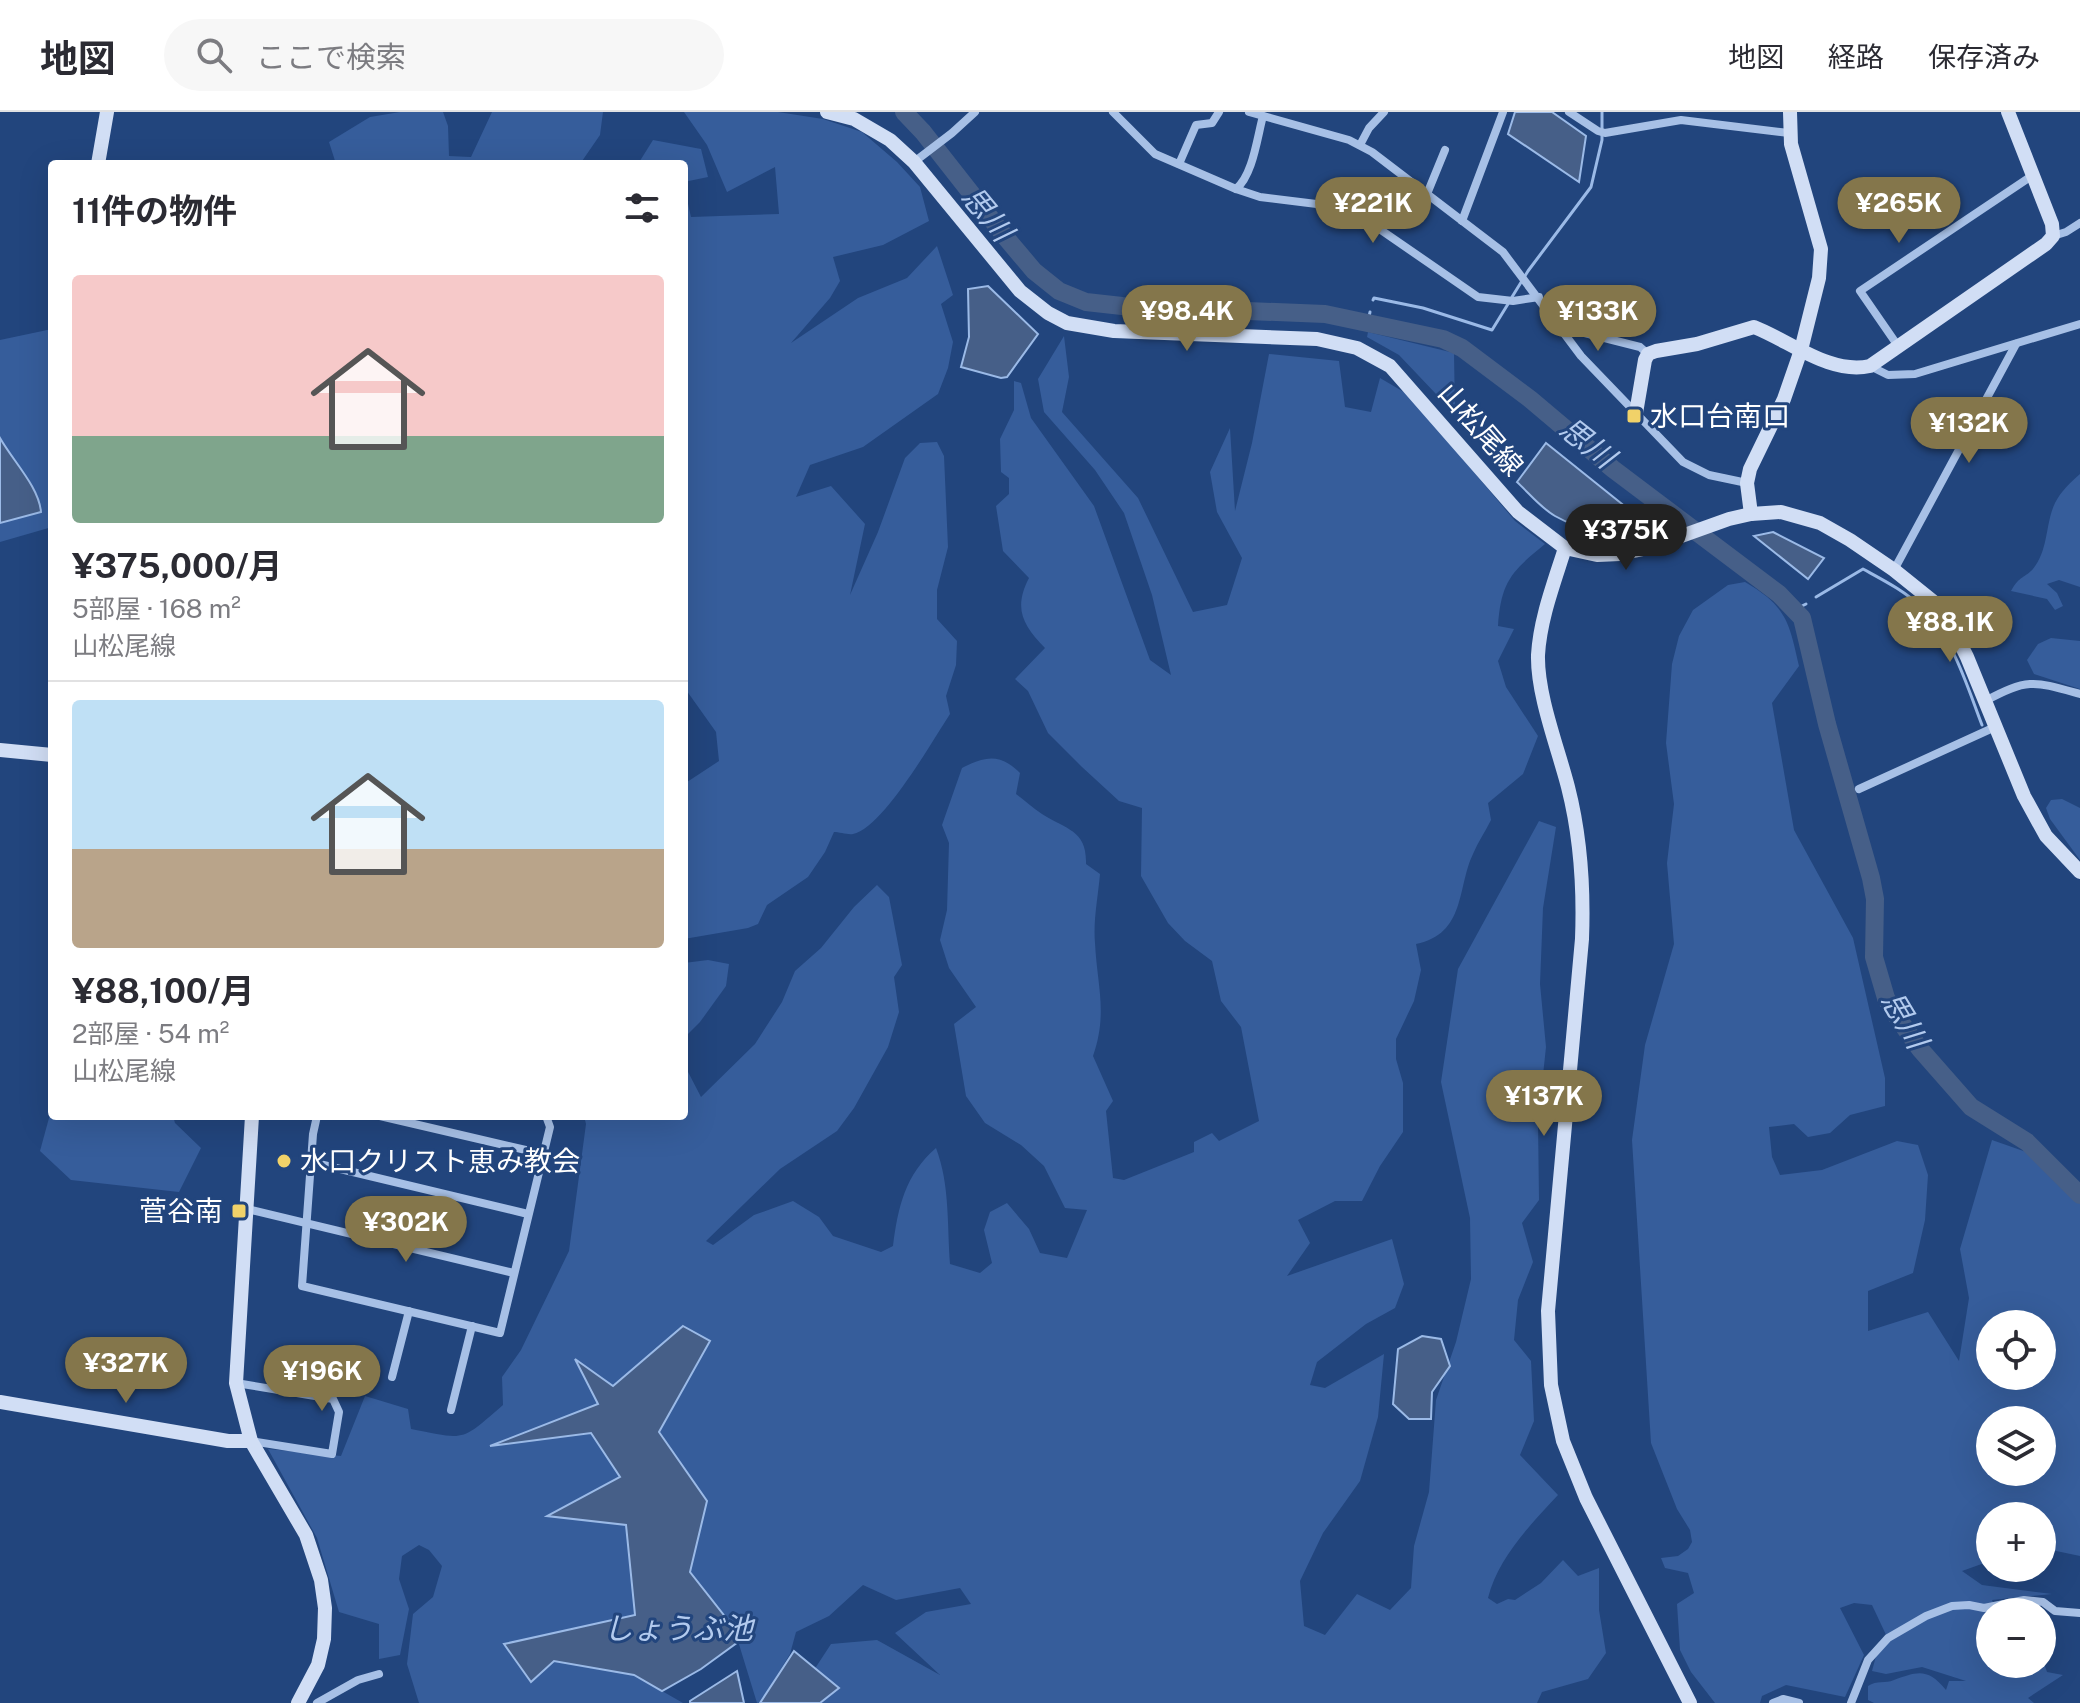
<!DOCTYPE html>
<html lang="ja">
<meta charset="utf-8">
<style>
body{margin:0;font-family:"Public Sans","Noto Sans JP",sans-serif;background:#f7f7f7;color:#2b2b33;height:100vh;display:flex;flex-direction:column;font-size:30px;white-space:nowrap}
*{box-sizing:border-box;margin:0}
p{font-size:26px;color:#7c7c81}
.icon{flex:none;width:44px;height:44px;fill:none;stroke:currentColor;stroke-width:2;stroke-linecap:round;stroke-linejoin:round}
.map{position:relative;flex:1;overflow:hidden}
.sheet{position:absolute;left:48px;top:48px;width:640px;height:960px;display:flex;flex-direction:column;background:#fff;border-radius:8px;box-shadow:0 8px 32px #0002}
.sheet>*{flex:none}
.fabs{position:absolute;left:1976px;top:1198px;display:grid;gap:16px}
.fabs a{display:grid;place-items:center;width:80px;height:80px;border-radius:50%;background:#fff;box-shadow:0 8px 32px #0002;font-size:40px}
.price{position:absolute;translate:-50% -68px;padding:0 18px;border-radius:28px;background:#84764b;color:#fff;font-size:26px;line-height:52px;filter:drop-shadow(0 2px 4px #0008)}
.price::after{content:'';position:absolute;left:50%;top:48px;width:24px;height:18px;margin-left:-12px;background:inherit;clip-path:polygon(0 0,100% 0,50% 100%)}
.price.selected{background:#222;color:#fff}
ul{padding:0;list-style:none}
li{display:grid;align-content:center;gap:16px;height:424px;padding:0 24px}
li+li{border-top:2px solid #e1e1e2}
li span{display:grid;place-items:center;height:248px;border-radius:8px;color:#555}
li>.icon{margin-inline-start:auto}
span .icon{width:144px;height:144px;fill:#fffc;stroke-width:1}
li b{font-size:34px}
h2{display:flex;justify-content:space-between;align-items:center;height:96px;padding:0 24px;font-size:34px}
header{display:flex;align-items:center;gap:48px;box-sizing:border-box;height:112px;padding:0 40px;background:#fff;border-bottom:2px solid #e1e1e2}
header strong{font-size:38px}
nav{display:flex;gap:44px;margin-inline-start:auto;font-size:28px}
.search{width:560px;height:72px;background:#f7f7f7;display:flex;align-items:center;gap:20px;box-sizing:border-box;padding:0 28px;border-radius:44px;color:#7c7c81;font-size:30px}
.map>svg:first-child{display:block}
.green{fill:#365d9b;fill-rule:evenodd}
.water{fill:#465f88;stroke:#9bbae7;stroke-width:2}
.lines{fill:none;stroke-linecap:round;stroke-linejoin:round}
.stream{stroke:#9bbae7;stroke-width:3}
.river{stroke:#465f88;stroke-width:18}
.street{stroke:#a7c0e6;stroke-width:8}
.secondary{stroke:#d1def5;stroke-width:14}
.poi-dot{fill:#f1d269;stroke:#22457d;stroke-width:3}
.labels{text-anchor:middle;stroke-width:6;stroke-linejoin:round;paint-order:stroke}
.poi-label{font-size:28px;fill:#fff;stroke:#22457d;text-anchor:start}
.street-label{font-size:28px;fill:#fff;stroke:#22457d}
.water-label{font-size:30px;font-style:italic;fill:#b2caee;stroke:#22457d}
</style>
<header>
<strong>地図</strong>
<div class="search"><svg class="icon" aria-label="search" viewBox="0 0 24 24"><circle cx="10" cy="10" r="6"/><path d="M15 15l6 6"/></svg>ここで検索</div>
<nav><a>地図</a><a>経路</a><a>保存済み</a></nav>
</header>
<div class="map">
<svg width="2080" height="1591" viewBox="0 0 2080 1591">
<rect width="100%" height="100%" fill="#22457d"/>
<g class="green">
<polygon points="400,0 443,0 448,14 449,44 471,45 492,0 603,0 600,23 580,52 336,52 329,30 370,5"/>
<path d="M684,0h94l45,7 39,13 35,30 23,25 9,34 -46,24 -50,12 7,24 -10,17 -39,45 67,-45 49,-20 30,-32 16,49 -12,9 12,38 -5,26 -10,26 -75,53 -53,18 -14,32 35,-11 34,38 -15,71 28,-63 27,-74 15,-15 17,-1 7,14 4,91 -11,43v29l20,22 -1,24 -10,31 4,18c-17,26 -68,115 -97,120 -5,1 -14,-2 -19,-2l-9,20 -17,25 -41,28 -9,19 -10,4 -64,11v-155l35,-23 -3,-29 -32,-45v-501l7,31 88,-3 -4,-47 -48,25 -20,-47z"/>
<polygon points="653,28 701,37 708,65 684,70 684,52 638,52"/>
<polygon points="52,217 52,415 0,430 0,228"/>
<polygon points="1368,220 1454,241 1455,302 1399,243 1367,225"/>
<path d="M1064,224l5,41 -7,35 76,86 55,114 34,-7 15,-47 -25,-46 -7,-40 20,-44 5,83 17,-68 17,-89 70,7 6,46 26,5 9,-34 29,17 106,126 30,23c-33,27 -44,37 -47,82l16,3 -16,32 8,26 32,49 -15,38 -35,29 3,17c-6,12 -13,22 -18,34 -16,33 -7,80 -57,90l5,26 -7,31 -18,38v20l7,24v49l-23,34 -18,35h-27l-37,19 12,23 -23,33 105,-37 12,45 -9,24 -29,16 -49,38 -7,23 15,3 59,-34 -6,63 -18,64 -37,52 -23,48 4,45 21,9 32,-41 33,16 21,-22 3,-42 15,-54 7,-92 20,-58 15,-63 -1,-61 -29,-136 17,-113 81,-148 17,6 -13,81 -3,76 6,63 -8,75 1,78 -17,23 11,39 -15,38 -4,40 17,21 3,60 -14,34 38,40c-28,30 -60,63 -70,103l9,6 11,-5 7,1 26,-17 22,-23 15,16 21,-8v42l7,43 -18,26 -46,13 -5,11h-717l19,-15 -25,-18 17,-26 46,-4 63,35 -45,-42 31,-21 45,-8 -11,-16 -64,12 -33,-15 -34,31 -33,16 -6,22 -30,49h-3l-23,-75 -44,-56 17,-71 -48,-70 51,-90 -27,-15 -70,61 -37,-27 23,44 -104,41 96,-12 29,45 -71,38 77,9 9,91 -130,28 26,37 23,-20 80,14 49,28h-264l-12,-39 6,-50 20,-17 9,-31 -13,-16 -10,-5 -17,11 -3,23 10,30 -9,46 -21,4v-35l-40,-12 -22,-74 -49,-89 73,7 24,-60 43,13 3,20c56,11 49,13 92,-24l-1,-28 19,-27 48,-99 17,-127 -2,-8h100v-47l2,-1 15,29 54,-53 27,-42 13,-31 26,-23 33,-41 23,-22 12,12 13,68 -8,12 5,35 -11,35 -34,61 -17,23 -57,38 -74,72 7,4 41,-30 39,-14 26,16 14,19 48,16 12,-6c5,-39 12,-71 43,-98 14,37 11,76 14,116l30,9 12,-10 -8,-33 6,-18 17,-9 22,26 11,24 27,5 20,-48 -22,-2 -21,-42 -23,-21 -36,-22 -19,-27 -12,-72 22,-17 -27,-39 -9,-28 7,-30 2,-67 -7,-18 20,-57c23,-12 38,-15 58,5l-4,21c8,6 17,14 26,20 25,16 45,16 44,50l14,10c-2,23 -7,47 -5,69 2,42 13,70 -2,113l20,45 -7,10 7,67 11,2 70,-28v-10l18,-9 7,8 40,-20 -18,-94 -20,-26 -9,-40 -27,-20 -17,-18 -27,-47 1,-68 -23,-7 -37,-34 -34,-34 -20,-42 -13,-12 30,-31c-22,-23 -32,-39 -16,-70l-26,-27 -7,-45 13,-12v-16l-8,-6 -1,-33 14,-29v-29l7,2 10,35 63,88 56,154 21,15 -19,-80 -28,-82 -29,-43 -51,-58 -6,-33z"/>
<path d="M2080,362v113l-21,-7 -12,4 10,9 6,13 -8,4 -8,-11 -36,-8c9,-16 14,-13 22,-22 16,-20 12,-45 22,-66 6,-12 16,-21 25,-29z"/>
<path d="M1745,470c41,24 44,39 54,84l-27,37 22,127 59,108 32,140v28l-35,9 -20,18 -22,4 -14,-13 -25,3 3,30 8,18 42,-5 75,-29 21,4 10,30 -3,45 -12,53 -45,18v40l60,-19 31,49 10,-63 -9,-49 32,-109 66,23 22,21v372l-38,-8v-32h-52v45l-28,10 20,14 70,9 -60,6 5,12h-7v52h52v-6l5,14 16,3 -35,23 6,5h-160l-6,-3v-14c9,-6 17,-2 26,-6 24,-9 34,-12 52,10l3,-9h17l-44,-14 -36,7 -14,-3 4,-15 12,-17 -16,-34 -18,-2 -14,5 24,47 -19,42 -59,-12 -24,11 -2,7h-45l-24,-31 -11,-22 -3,-46 17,-11 -6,-20 -23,-5 -4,-10 17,-2 10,-7 4,-7 -2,-12 -13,-21 -26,-66 -19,-303 13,-95 29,-101 -7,-81 7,-59 -8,-61 6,-79 7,-28 14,-26 35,-25zM1990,1212h52v52h-52zM1990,1308h52v52h-52z"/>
<polygon points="2051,526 2080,529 2080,577 2034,562 2027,548 2038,532"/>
<polygon points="2062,687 2080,696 2080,748 2050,707 2046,696 2051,688"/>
<polygon points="708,848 729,852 726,874 700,910 684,926 684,851"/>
<polygon points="52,995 52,1004 173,1004 175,1011 201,1036 179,1080 71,1068 40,1039"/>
</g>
<g class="water">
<polygon points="1515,0 1552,0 1586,24 1579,70 1508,22"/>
<polygon points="988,174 1038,222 1007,265 1001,266 961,255 969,225 968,177"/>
<path d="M0,326c13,23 39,49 41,74l-41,11z"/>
<path d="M1546,331l101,81c-29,10 -65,8 -92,-8 -14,-8 -26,-23 -38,-34z"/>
<polygon points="1773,420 1824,446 1808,467 1754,424"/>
<polygon points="683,1214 710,1229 659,1320 707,1389 690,1460 734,1516 738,1530 701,1557 662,1579 634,1563 554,1549 531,1570 504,1532 635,1503 626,1413 547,1404 620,1365 591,1321 490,1334 598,1292 575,1247 613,1274"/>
<polygon points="1422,1224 1441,1227 1450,1254 1432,1280 1431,1307 1409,1307 1393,1292 1398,1237"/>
<polygon points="794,1539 839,1576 820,1591 760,1591"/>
<polygon points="737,1559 744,1591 690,1591 690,1589"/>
</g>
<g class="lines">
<g class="stream">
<polyline points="1512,185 1528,159 1591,75 1602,28 1602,0"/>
<polyline points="1373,188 1374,186 1423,196 1492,218 1508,192"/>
<polyline points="1368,210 1370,200"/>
<path d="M1816,485l47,-28c20,11 42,22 58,38 32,30 46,79 61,118"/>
<polyline points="1796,497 1806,492"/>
</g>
<polyline class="river" points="904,0 923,20 1007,127 1034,159 1059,179 1086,190 1122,194 1325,202 1443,227 1462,236 1530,287 1613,357 1779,482 1802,506 1827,612 1871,766 1875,787 1874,845 1886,886 1895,902 1920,937 1971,995 2027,1030 2080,1083"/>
<g class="street">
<polyline points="1113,0 1155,42 1236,77 1260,85 1349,96 1478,185 1513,189 1539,185"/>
<polyline points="1249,0 1349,28 1372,40 1503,140 1581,244 1683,350 1709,363 1747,371"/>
<polyline points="1569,0 1598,19 1605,21 1681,8 1789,21"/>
<polyline points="1360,33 1369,16 1384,0"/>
<polyline points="914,50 952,21 975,0"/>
<polyline points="1179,52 1196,13 1212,11 1219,0"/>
<path d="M1236,77c17,-14 21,-51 27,-73"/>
<polyline points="1427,82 1445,38"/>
<polyline points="1462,109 1503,0"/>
<polyline points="2053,124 2066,120 2080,111"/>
<polyline points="1561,215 1640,235 1648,242"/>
<polyline points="1898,234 1860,179 2033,63"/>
<polyline points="1870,254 1888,263 1915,262 2080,212"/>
<polyline points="1894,458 2016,232"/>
<path d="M1985,589c43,-23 49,-20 95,-7"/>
<polyline points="1859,677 1995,615"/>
<polyline points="317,1004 313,1022 302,1174 500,1221 550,1015 546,1004"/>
<polyline points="380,1004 543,1042"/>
<polyline points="311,1050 528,1102"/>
<polyline points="247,1097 514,1161"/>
<polyline points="392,1265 409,1199"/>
<polyline points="236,1271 333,1287 339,1300 332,1342 251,1329"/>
<polyline points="451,1298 472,1214"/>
<polyline points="317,1591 358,1568 379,1562"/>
<polyline points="1773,1591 1783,1587 1799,1591"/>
<polyline points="1851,1591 1868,1548 1888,1526 1926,1504 1952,1494 1969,1493 1984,1496 2024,1488 2043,1490 2055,1499 2080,1501"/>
</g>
<g class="secondary">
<polyline points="827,0 854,7 890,28 914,50 1020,179 1048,201 1067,211 1114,219 1317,227 1357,236 1390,254 1518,400 1565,436 1597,443 1620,442 1648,436 1729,407 1751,402 1781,400 1820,411 1850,428 1894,458 1935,491 1948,507 1967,545 2024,684 2046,724 2080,760"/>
<polyline points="98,52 107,0"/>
<path d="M1636,301l9,-53 3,-6 8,-3 41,-7 57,-17c36,14 76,48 116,39l176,-122 7,-8 -1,-12 -44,-112"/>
<polyline points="1751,402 1747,371 1750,357 1784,287 1801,238 1819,166 1821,137 1791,32 1790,0"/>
<path d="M1565,436c-11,35 -25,71 -27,107 -1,40 20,93 30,132 13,51 16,100 14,152l-34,372 3,74 12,56 23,57 104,205"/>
<polyline points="0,638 52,643"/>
<polyline points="252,1004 236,1271 251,1329 306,1423 321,1468 325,1496 324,1527 318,1553 298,1591"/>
<polyline points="0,1290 228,1329 251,1329"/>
</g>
</g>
<g class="poi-dot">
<rect x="1626" y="296" width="16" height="16" rx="4"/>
<circle cx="284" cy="1049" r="8"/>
<rect x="231" y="1091" width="16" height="16" rx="4"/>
</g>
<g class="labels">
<g class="poi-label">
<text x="1650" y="314">水口台南口</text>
<text x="300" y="1059">水口クリスト恵み教会</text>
<text x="223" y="1109" text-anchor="end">菅谷南</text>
</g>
<g class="street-label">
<text transform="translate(1481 317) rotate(49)" y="10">山松尾線</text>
</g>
<g class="water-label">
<text transform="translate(987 102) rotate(50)" y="10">思川</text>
<text transform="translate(1587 331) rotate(38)" y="10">思川</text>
<text transform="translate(1904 908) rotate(59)" y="10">思川</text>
<text x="678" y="1527">しょうぶ池</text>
</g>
</g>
</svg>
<div class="fabs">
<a><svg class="icon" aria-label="locate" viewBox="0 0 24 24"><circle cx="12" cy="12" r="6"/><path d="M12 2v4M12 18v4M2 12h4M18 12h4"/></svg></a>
<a><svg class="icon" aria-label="layers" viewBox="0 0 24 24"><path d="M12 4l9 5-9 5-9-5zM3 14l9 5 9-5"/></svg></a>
<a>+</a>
<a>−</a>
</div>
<b class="price" style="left:1373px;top:133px">¥221K</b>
<b class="price" style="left:1899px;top:133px">¥265K</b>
<b class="price" style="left:1187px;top:241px">¥98.4K</b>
<b class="price" style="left:1598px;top:241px">¥133K</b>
<b class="price" style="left:1969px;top:353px">¥132K</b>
<b class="price selected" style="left:1626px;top:460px">¥375K</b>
<b class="price" style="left:1950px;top:552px">¥88.1K</b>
<b class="price" style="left:1544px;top:1026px">¥137K</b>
<b class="price" style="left:406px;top:1152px">¥302K</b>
<b class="price" style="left:126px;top:1293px">¥327K</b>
<b class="price" style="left:322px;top:1301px">¥196K</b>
<section class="sheet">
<h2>11件の物件<svg class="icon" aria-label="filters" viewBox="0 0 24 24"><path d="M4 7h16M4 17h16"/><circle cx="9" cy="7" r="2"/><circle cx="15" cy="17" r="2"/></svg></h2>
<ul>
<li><span style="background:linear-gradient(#f6c9c9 65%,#7fa58c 0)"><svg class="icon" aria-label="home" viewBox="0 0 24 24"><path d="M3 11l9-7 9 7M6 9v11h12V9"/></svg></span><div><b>¥375,000/月</b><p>5部屋 · 168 m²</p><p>山松尾線</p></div></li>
<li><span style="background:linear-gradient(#bfe0f5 60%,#b9a48a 0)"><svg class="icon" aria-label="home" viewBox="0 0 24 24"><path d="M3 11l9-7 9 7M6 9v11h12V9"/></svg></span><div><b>¥88,100/月</b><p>2部屋 · 54 m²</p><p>山松尾線</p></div></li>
</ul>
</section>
</div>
